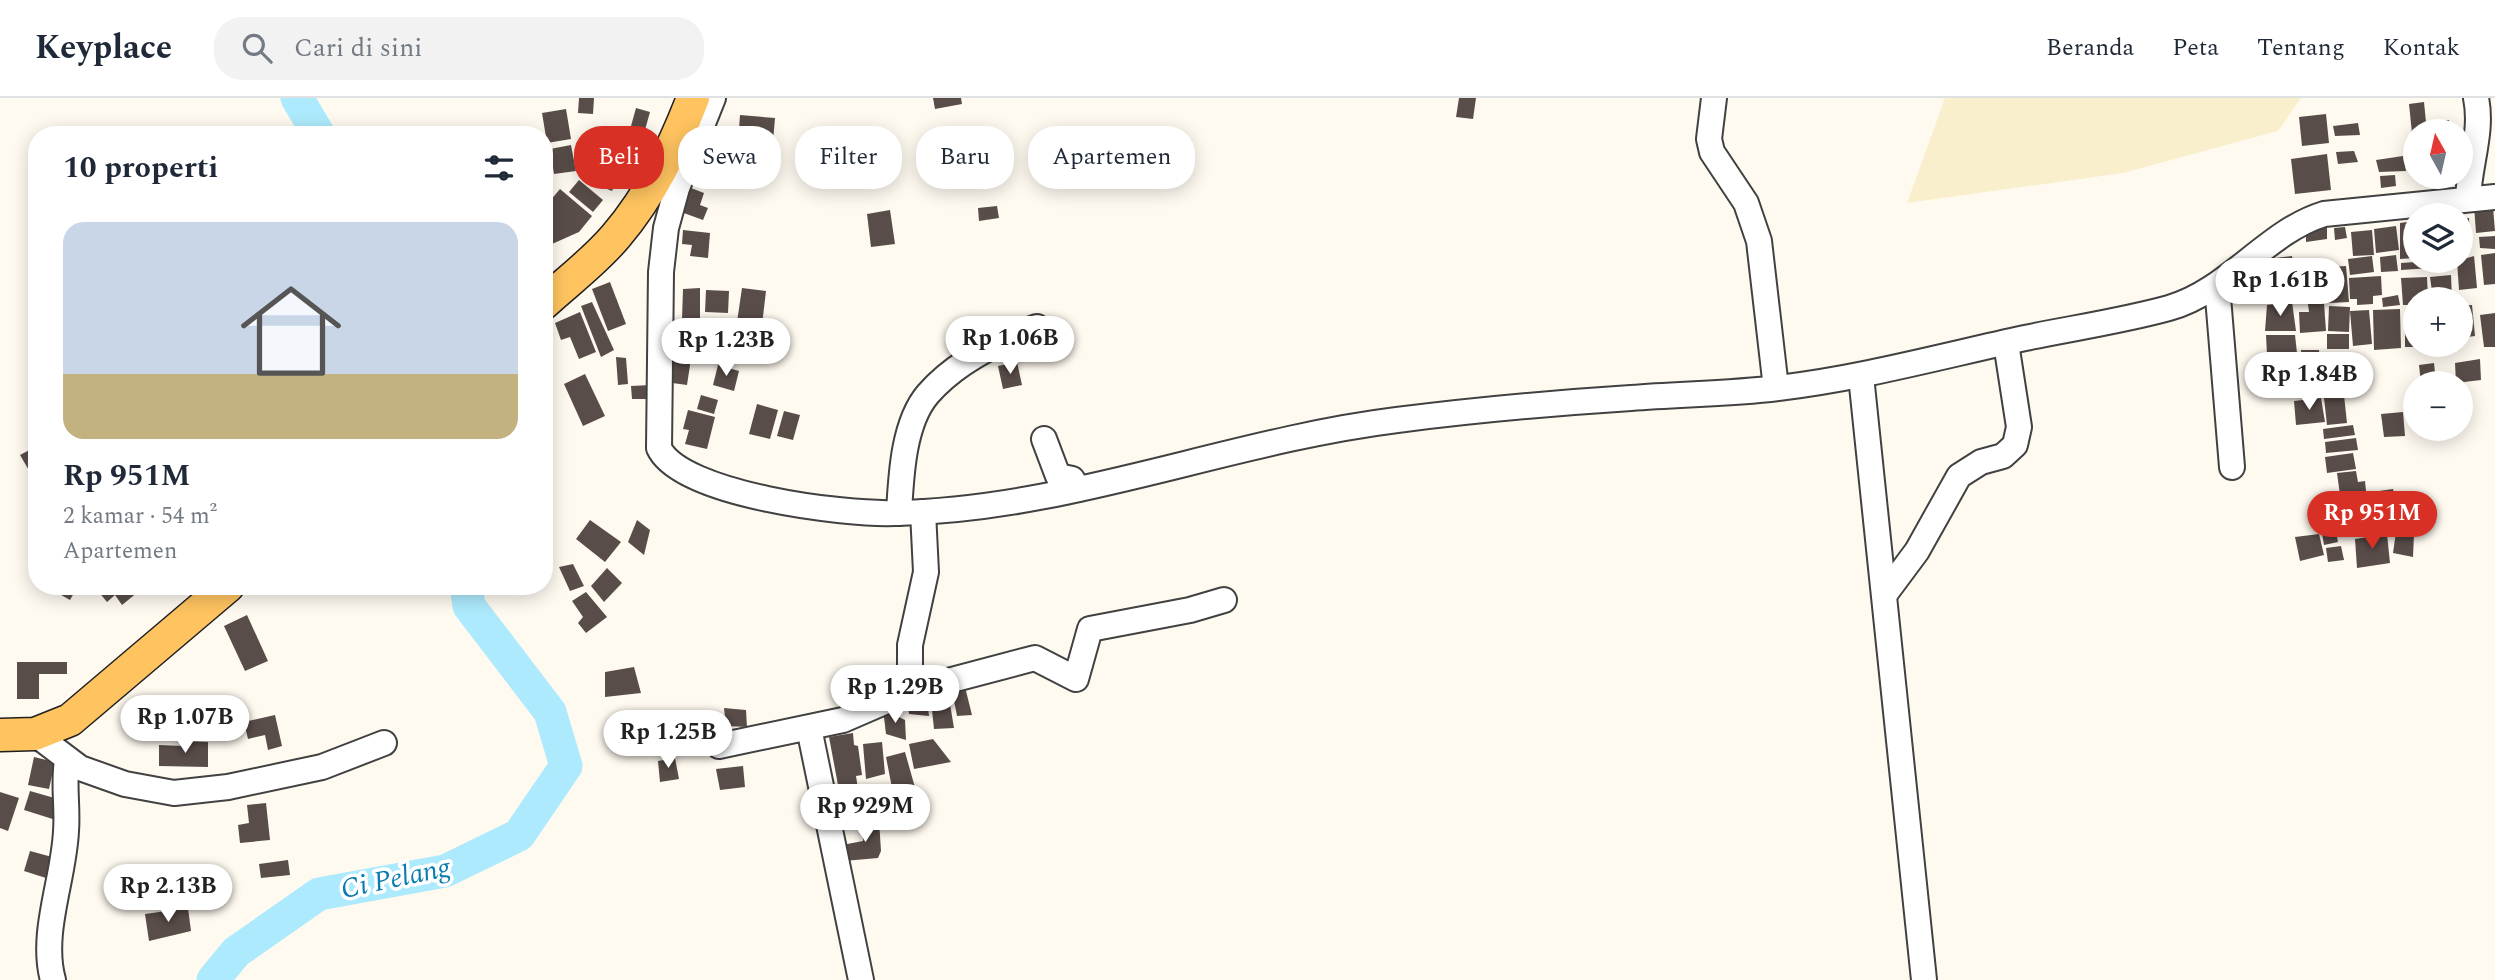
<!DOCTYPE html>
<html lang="id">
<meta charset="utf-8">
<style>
body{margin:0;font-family:Spectral,serif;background:#f2f2f3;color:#1f2937;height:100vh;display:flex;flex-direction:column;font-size:26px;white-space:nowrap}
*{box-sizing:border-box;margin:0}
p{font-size:23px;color:#747a83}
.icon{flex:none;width:38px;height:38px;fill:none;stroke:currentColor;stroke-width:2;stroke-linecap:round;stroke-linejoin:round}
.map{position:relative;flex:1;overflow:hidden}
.side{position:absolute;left:28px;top:28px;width:525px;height:469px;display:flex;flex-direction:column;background:#fff;border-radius:28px;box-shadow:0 4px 18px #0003}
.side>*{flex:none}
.banner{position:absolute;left:574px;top:28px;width:665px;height:63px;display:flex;gap:14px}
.needle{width:46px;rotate:352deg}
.tools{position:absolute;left:2403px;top:21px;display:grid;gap:14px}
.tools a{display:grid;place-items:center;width:70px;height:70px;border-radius:50%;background:#fff;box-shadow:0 4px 18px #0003;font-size:35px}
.price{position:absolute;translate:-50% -60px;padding:0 16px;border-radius:24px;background:#fff;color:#222;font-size:23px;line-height:46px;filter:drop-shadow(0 2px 4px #0008)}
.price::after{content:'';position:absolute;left:50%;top:42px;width:21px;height:16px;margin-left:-10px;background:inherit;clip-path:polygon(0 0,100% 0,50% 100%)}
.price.active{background:#d93025;color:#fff}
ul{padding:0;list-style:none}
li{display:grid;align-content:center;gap:14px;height:371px;padding:0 35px}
li span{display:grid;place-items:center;height:217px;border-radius:21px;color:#555}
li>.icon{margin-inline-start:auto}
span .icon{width:126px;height:126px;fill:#fffc;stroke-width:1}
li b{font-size:30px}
h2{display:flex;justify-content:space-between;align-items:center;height:84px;padding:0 35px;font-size:30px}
.chip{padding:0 24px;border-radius:28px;background:#fff;box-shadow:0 4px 18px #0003;font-size:24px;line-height:63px}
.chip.active{background:#d93025;color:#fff}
header{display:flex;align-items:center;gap:42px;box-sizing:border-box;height:98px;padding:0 35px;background:#fff;border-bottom:2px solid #e0e1e3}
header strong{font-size:33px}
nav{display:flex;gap:38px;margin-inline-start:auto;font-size:24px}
.search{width:490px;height:63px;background:#f2f2f3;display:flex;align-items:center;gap:18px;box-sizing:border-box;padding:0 24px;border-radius:28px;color:#747a83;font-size:26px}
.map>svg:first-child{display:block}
.farmland{fill:#f9efcc}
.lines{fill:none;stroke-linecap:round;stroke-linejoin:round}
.river{stroke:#aeeafd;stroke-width:33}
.building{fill:#594d49}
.minor-casing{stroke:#414141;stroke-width:28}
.major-casing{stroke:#1f1f1f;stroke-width:35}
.minor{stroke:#fff;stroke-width:24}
.major{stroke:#ffc460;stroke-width:32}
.labels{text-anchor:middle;stroke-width:7;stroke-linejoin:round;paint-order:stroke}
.water-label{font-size:28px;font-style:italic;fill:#097caf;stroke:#fff}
</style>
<header>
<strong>Keyplace</strong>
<div class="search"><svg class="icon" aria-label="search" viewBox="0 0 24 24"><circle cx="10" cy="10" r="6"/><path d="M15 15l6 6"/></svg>Cari di sini</div>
<nav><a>Beranda</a><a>Peta</a><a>Tentang</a><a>Kontak</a></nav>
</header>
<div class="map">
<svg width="2495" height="882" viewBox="0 0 2495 882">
<rect width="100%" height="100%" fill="#fffaf0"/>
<polygon class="farmland" points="1945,0 2301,0 2278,33 2123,75 1907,105"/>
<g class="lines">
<g class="river">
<polyline points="297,0 319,37"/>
<polyline points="213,882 236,854 319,796 445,773 519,737 566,668 550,614 469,508 466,488"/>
</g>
</g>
<g class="building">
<polygon points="579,0 594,0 593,16 578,15"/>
<polygon points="933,0 961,0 962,6 935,11"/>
<polygon points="1459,0 1476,0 1473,21 1456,19"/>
<polygon points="2424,4 2426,24 2449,22 2450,33 2415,33 2413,45 2409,6"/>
<polygon points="636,10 650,14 640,50 626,46"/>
<polygon points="566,11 571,41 547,45 542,15"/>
<polygon points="2326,16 2329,45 2302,48 2299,19"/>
<polygon points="740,17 775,20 770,79 728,76 729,59 737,59"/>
<polygon points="2358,25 2360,37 2335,38 2333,28"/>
<polygon points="571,47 576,73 554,76 550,51"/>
<polygon points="2354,53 2358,64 2338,66 2336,54"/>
<polygon points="2327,56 2331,92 2295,96 2291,61"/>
<polygon points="2403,58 2406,73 2379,74 2376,62"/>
<polygon points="588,65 619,77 612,93 582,81"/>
<polygon points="2395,77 2396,88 2381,90 2380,78"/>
<polygon points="579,82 603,102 593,114 569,94"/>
<polygon points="691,90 704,95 700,107 708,110 703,122 681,114"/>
<polygon points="560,91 592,118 579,134 552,146 544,136 544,110"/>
<polygon points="997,108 999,120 979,123 978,110"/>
<polygon points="2474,108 2493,109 2495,133 2476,135"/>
<polygon points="890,112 895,146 871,149 867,116"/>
<polygon points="2469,120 2470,150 2460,151 2460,121"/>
<polygon points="2415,123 2415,160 2400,161 2400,125"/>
<polygon points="2327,128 2327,141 2306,144 2306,131"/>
<polygon points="2396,128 2399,152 2376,155 2374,131"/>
<polygon points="2345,129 2347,140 2335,142 2334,130"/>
<polygon points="683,132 710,135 708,160 690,158 692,147 682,146"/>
<polygon points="2372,132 2374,157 2353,158 2351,134"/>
<polygon points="2495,138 2495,151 2480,150 2479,139"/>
<polygon points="2495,155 2495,186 2484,187 2481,157"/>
<polygon points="2396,157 2398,173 2381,174 2380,159"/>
<polygon points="2292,158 2294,174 2268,177 2266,161"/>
<polygon points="2372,158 2374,174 2350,177 2348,161"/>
<polygon points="2474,158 2477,190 2459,192 2457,163"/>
<polygon points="2430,163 2431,170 2401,172 2401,165"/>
<polygon points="2346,168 2349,204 2329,205 2331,169"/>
<polygon points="2307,175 2309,193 2301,193 2299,176"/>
<polygon points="2324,175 2322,202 2309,202 2312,176"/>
<polygon points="2451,177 2452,201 2433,201 2430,179"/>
<polygon points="2293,178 2296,199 2272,202 2270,181"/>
<polygon points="2381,178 2382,197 2373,198 2373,206 2357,207 2357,201 2350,201 2349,180"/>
<polygon points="2427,179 2428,201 2415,201 2415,207 2403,207 2401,180"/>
<polygon points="610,184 626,226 608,233 592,191"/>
<polygon points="700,190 700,222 682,221 683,191"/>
<polygon points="742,190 766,193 762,227 737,224"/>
<polygon points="706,192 729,193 728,215 705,214"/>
<polygon points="2398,197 2400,207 2383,209 2382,200"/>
<polygon points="592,204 614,252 601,259 581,208"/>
<polygon points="2292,204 2296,233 2265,233 2267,207"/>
<polygon points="2324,205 2326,233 2300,235 2299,214 2309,214 2308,206"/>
<polygon points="2472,207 2475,238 2460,240 2460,208"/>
<polygon points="2329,208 2350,209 2349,234 2328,233"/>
<polygon points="2400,211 2401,250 2374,252 2373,212"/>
<polygon points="2369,212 2372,246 2353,248 2350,213"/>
<polygon points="580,214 596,254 579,261 570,239 561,242 555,225"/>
<polygon points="2495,215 2495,249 2484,249 2480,217"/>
<rect x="2405" y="216" width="10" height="33"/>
<polygon points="738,234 771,240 767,260 734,254"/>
<rect x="2327" y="236" width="22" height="15"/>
<polygon points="2266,237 2295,237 2297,255 2267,257"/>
<polygon points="671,251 692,254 687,287 665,284"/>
<polygon points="2301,252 2319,252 2320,263 2302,264"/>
<polygon points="2350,254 2352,277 2343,277 2343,292 2328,293 2328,256"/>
<polygon points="2297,258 2299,279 2285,281 2283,259"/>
<polygon points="616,259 626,260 628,286 618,287"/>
<polygon points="2480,261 2481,282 2456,285 2455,265"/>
<polygon points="1017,264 1022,287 1003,291 998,268"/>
<polygon points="2434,265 2436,285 2421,285 2419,267"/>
<polygon points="718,267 739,273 734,293 713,287"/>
<polygon points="585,276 605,318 583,328 564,286"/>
<polygon points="651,287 652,301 632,301 631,288"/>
<polygon points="701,297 718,302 714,316 697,311"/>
<polygon points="2344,297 2347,325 2327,327 2324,300"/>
<polygon points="2321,300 2325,324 2296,327 2294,303"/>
<polygon points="757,306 778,312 770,341 749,336"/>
<polygon points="688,312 715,319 707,351 685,346 689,332 683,331"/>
<polygon points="784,313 800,317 793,342 777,338"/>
<polygon points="2403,314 2405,338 2384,339 2381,316"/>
<polygon points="2353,327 2355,337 2324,341 2323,331"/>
<polygon points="2356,340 2358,352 2326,355 2325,344"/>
<polygon points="37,348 37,386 20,357"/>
<polygon points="2353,355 2356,371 2327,375 2325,359"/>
<polygon points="2356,373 2358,384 2365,383 2366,393 2340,397 2337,375"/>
<polygon points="2393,391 2395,400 2383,409 2354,414 2351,397"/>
<polygon points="2383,414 2380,433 2348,438 2346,420"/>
<polygon points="590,422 621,444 605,464 576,441"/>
<polygon points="637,422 650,432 644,457 628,444"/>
<polygon points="2335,428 2338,444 2324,447 2321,429"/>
<polygon points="2396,434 2414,436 2413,459 2393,455"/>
<polygon points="2319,436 2324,457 2300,463 2295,439"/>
<polygon points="2387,436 2390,465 2357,470 2355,441"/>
<polygon points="2341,448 2344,462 2328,464 2326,450"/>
<polygon points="573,466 584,488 570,493 559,469"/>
<polygon points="607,470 622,485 604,504 591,488"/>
<polygon points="45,488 78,488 70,502"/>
<polygon points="103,488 133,488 138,494 122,507 115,497 107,504 98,493"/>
<polygon points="586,494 607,519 586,535 578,525 583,519 572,503"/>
<polygon points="247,517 268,563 245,573 224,528"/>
<polygon points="17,564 67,564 67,576 39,576 39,601 17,601"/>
<polygon points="634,569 641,595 605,599 605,574"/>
<polygon points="965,589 972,617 957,618 952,592"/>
<polygon points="926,595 929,618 909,616 907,600"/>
<polygon points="939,599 949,600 954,630 934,631 931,602"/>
<polygon points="724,610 746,612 747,629 726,628"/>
<polygon points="883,611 905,622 906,642 886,636"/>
<polygon points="275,617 282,648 268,652 265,637 248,641 244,624"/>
<polygon points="853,635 854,647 858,648 862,677 856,678 858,691 848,694 850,703 841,703 829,639"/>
<polygon points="933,641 951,664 914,671 909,646"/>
<polygon points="184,643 208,644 208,669 159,668 159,647 184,648"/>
<polygon points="882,644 885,676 866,681 863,646"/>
<polygon points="905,654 923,718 884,724 881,711 872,712 870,701 894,700 886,659"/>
<polygon points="34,659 55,664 49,691 28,687"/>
<polygon points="675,660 679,681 660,684 658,663"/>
<polygon points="743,668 745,689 720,692 716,671"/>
<polygon points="30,693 65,703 59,723 24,712"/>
<polygon points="0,694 19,700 8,733 0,730"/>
<polygon points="266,705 270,742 240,745 238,727 249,725 247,707"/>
<polygon points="879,722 881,753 878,760 844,763 842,747 863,743 862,725"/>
<polygon points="30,753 52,759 46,780 24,773"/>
<polygon points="288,762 290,777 261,780 259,766"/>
<polygon points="188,810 191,833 149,843 145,816"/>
</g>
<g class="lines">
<defs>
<g id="minor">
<path d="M713,0l-36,90 -11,40 -5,44 -2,176c22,47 187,67 236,65 172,-3 333,-72 502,-93 78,-10 156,-17 234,-22 49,-4 98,-4 147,-10 84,-10 164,-32 247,-50 48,-10 97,-17 144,-30 60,-17 97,-76 155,-94l171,-17"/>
<polyline points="1714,0 1709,41 1712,54 1746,105 1759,143 1776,290"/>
<path d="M2468,101c1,-34 15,-67 8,-101"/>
<polyline points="2217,187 2232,369"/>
<polyline points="1861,278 1924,882"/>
<polyline points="1044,341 1058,378 1072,381 1078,391"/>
<path d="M899,415c2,-36 4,-90 29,-119 27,-31 71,-53 109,-67"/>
<polyline points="1885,496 1917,453 1959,378 1981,364 2003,358 2015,347 2019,329 2006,245"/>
<polyline points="910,593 1035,560 1076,581 1090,531 1190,512 1224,502"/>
<polyline points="809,630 861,882"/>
<polyline points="35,636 80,670 125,686 174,695 228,689 322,669 384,645"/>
<polyline points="719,648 843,622 910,593 910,547 926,474 923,414"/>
<path d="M53,882c-13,-47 11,-101 13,-149 2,-24 -3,-47 1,-70"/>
</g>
<g id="major">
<path d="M544,205c24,-22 51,-42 72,-67 35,-41 58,-89 77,-138"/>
<polyline points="0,637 35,636 70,622 228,488"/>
</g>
</defs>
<use href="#minor" class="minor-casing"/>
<use href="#major" class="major-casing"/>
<use href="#minor" class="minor"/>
<use href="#major" class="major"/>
</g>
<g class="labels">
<g class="water-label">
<text transform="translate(395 779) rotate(-12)" y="10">Ci Pelang</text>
</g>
</g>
</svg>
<div class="tools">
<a><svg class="needle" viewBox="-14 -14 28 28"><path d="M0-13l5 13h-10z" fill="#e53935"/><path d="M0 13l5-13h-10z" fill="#747a83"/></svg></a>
<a><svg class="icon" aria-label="layers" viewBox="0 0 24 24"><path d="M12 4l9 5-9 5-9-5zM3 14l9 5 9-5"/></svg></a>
<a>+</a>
<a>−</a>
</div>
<b class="price" style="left:2280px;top:220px">Rp 1.61B</b>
<b class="price" style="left:1010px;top:278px">Rp 1.06B</b>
<b class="price" style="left:726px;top:280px">Rp 1.23B</b>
<b class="price" style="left:2309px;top:314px">Rp 1.84B</b>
<b class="price active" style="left:2372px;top:453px">Rp 951M</b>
<b class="price" style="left:895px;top:627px">Rp 1.29B</b>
<b class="price" style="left:185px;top:657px">Rp 1.07B</b>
<b class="price" style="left:668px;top:672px">Rp 1.25B</b>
<b class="price" style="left:865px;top:746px">Rp 929M</b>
<b class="price" style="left:168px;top:826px">Rp 2.13B</b>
<div class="banner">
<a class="chip active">Beli</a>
<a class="chip">Sewa</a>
<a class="chip">Filter</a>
<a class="chip">Baru</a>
<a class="chip">Apartemen</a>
</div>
<section class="side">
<h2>10 properti<svg class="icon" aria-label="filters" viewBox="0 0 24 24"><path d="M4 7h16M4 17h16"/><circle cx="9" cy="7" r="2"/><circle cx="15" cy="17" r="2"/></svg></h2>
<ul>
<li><span style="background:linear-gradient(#c9d6e8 70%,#c2b280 0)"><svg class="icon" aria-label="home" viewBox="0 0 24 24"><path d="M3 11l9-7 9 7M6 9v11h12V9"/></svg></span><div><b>Rp 951M</b><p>2 kamar · 54 m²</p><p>Apartemen</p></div></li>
</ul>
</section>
</div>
